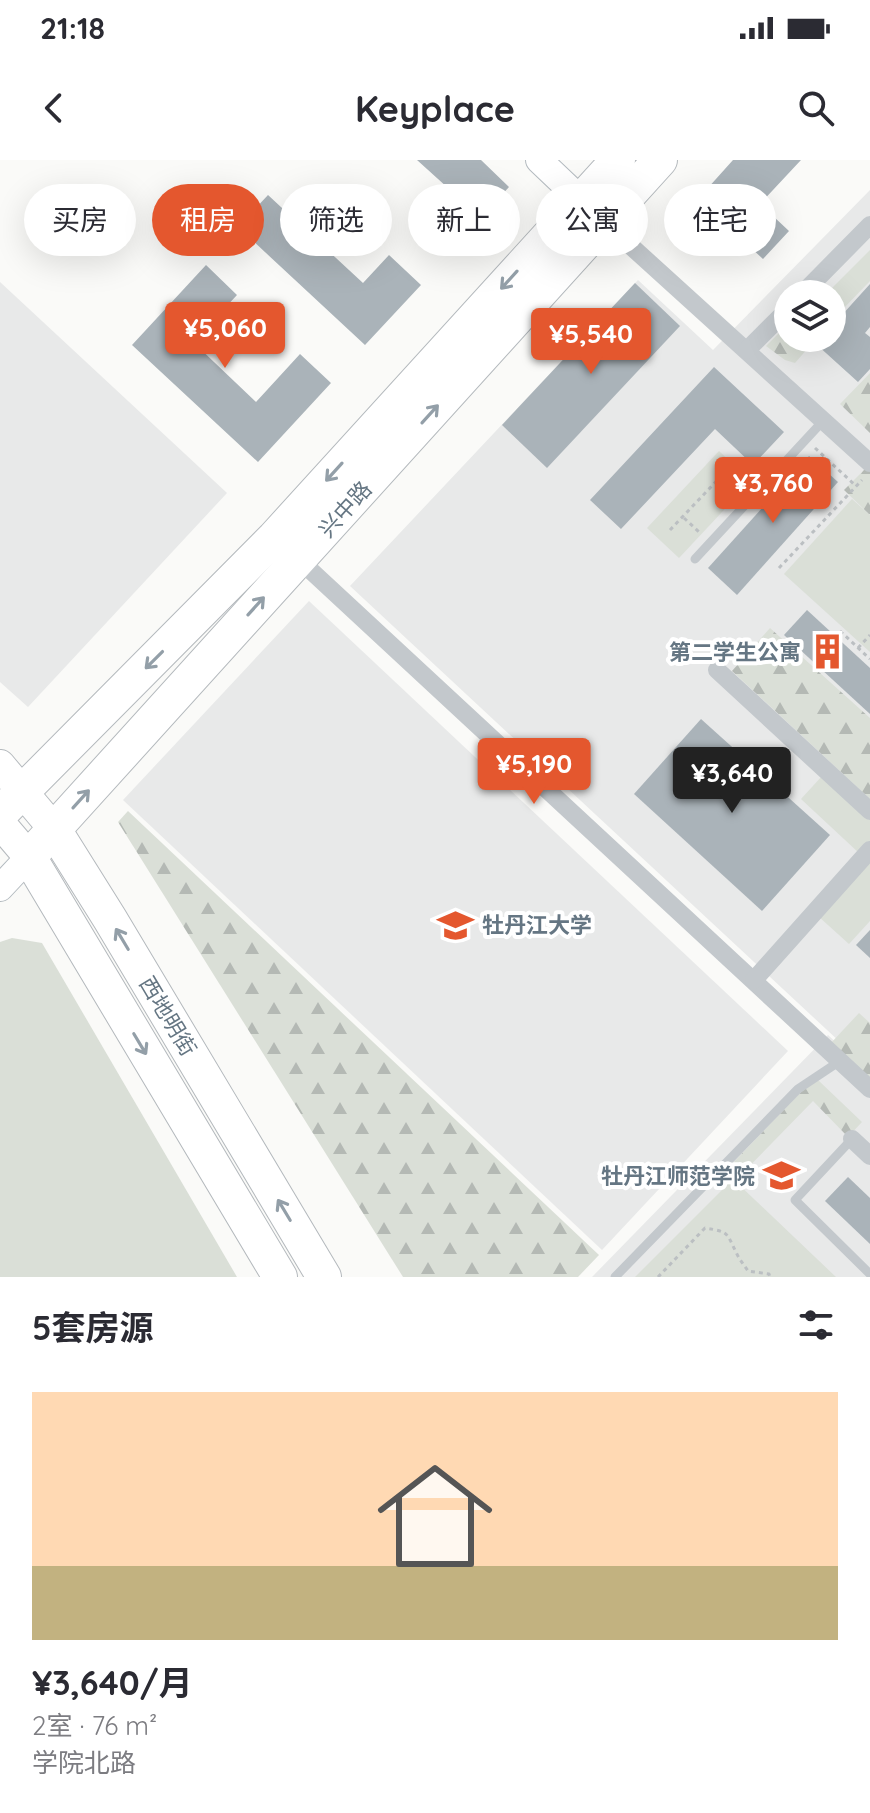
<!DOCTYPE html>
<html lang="zh">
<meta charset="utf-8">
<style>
body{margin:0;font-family:Quicksand,"Noto Sans SC",sans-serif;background:#f2f2f3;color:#2b2b33;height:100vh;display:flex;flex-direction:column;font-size:30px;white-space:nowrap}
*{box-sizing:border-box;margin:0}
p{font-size:26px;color:#7c7c81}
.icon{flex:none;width:44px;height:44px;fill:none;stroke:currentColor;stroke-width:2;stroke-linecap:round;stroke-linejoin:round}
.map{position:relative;height:1117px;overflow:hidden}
.side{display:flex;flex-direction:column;background:#fff;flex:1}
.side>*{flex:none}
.hud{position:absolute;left:24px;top:24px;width:822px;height:72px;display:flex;gap:16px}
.buttons{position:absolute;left:774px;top:120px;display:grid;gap:16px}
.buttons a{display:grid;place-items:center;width:72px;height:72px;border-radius:50%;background:#fff;box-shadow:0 8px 32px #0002;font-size:40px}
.price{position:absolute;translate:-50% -68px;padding:0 18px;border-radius:8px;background:#e4572e;color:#fff;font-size:26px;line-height:52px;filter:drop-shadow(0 2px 4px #0008)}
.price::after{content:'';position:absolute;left:50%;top:48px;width:24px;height:18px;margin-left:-12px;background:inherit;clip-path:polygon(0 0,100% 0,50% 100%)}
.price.selected{background:#222;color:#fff}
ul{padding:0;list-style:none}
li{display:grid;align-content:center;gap:16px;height:424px;padding:0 32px}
li span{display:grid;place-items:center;height:248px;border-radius:0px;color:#555}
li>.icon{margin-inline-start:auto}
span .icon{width:144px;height:144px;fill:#fffc;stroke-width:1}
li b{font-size:34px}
h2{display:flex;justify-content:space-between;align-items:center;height:96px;padding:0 32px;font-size:34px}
.pill{padding:0 28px;border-radius:36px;background:#fff;box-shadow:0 8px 32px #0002;font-size:28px;line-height:72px}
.pill.selected{background:#e4572e;color:#fff}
.status{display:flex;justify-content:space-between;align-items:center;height:56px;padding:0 40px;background:#fff;direction:ltr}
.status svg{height:22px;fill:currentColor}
header{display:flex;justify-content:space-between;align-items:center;height:104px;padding:0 32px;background:#fff;font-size:36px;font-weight:800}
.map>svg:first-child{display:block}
.built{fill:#e8e9e9;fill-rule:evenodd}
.green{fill:#dadfd7}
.forest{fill:url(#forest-firs)}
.building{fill:#aab3b9}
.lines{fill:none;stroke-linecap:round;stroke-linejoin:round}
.secondary-casing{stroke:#b3babf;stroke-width:28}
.primary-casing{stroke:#b5babe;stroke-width:32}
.highway-casing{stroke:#b4b9bd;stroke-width:36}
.path{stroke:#bbbfc2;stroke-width:3;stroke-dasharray:4 4;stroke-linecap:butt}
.lane{stroke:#c3c8cc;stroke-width:9}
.street{stroke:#c3c8cc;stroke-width:18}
.secondary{stroke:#fff;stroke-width:26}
.primary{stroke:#fff;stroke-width:30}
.highway{stroke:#fff;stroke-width:34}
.oneway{stroke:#939fa8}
.labels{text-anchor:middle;stroke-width:8;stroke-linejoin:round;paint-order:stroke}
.street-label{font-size:22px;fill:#657683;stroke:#fff}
.poi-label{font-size:22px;font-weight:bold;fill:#657683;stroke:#fff;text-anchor:end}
</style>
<div class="status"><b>21:18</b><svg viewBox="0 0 49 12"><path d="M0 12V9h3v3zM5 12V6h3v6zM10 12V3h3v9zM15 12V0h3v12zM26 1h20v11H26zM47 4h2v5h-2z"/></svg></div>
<header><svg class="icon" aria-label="back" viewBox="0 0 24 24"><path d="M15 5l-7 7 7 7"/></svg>Keyplace<svg class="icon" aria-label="search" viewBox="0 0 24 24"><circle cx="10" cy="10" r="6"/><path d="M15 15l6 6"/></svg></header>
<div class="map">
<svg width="870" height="1117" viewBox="0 0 870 1117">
<defs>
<pattern id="forest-firs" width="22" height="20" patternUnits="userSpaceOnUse" patternTransform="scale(2)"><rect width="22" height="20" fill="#dadfd7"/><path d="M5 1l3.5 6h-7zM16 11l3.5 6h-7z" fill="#b4b9b4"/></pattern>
</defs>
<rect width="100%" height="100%" fill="#fafaf8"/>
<g class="built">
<path d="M870,30v880l-520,-484 288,-306 75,70zM788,134h44v44h-44z"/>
<polygon points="0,122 227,333 28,547 0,522"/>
<polygon points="309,441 788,891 602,1090 123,640"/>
<polygon points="828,875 870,914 870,1117 592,1117"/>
</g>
<g class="green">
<polygon points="870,90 870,121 841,151 832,143 832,134 826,134"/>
<polygon points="719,291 751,321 679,398 647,368"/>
<polygon points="852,339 870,355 870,492 784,414"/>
<polygon points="823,615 870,658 870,681 859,693 801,639"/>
<polygon points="870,698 870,761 849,784 818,756"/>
<polygon points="12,778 42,783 237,1117 0,1117 0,782"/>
<polygon points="733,1019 836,1117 635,1117"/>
</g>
<g class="forest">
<polygon points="788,164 788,178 817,178 795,203 785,200 766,186"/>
<polygon points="870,213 870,273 840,244"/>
<polygon points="867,307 870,310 870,355 844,330"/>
<polygon points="770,468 870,558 870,639 732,511"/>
<polygon points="128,651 599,1095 578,1117 403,1117 118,662"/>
<polygon points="859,853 870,863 870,923 830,884"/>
<polygon points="818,920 862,962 848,977 813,941 738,1018 728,1008 801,932"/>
</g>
<g class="building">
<polygon points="417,0 481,0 509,27 451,90 418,60 448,28"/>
<polygon points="733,0 801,0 760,44 789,71 763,99 698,39"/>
<polygon points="268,35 363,123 389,95 421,125 365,185 238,67"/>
<polygon points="206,105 237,135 193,182 256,242 300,194 331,223 258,302 132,185"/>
<polygon points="635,123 680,166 547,308 502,265"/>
<polygon points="870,124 870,167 865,173 870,177 870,209 858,222 816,184 822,178 832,178 832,166"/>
<polygon points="714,207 784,272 753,305 715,269 621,369 590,340"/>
<polygon points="809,296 838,322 737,435 708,408"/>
<polygon points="807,450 870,508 870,554 784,475"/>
<polygon points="701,559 830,675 762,751 634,634"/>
<polygon points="870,770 870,798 856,785"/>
<polygon points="848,1017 870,1038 870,1084 825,1041"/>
</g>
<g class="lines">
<defs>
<g id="secondary">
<polyline points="539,0 581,40"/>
<polyline points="0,728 29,697"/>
</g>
<g id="primary">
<polyline points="0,605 53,668"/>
<polyline points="0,663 29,697"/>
</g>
<g id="highway">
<polyline points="0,654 274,378 618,0"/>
<polyline points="53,668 110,759 324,1117"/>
<polyline points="280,1117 29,697 660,0"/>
</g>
</defs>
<use href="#secondary" class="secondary-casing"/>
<use href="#primary" class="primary-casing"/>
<use href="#highway" class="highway-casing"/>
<g class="path">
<polyline points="815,288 856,326"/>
<polyline points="717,321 735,337"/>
<polyline points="684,358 699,372"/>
<polyline points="670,370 727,310"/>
<polyline points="779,408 862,320"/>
<polyline points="840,471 870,499"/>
<polyline points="858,488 870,475"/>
<path d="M658,1117l47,-49c24,4 21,4 31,24 3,7 8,13 12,19l21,3 1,3"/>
</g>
<g class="lane">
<polyline points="695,399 823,261"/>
<polyline points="852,979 795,1040 870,1114"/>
<polyline points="615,1117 798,929 840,901"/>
</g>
<g class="street">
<polyline points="601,59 870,303"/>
<polyline points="802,134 870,65"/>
<polyline points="747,190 788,149"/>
<polyline points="294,395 870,929"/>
<polyline points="717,510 870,651"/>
<polyline points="754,820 870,690"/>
<polyline points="852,979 870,996"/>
</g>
<use href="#secondary" class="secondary"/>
<use href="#primary" class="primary"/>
<use href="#highway" class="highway"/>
</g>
<defs><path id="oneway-shaft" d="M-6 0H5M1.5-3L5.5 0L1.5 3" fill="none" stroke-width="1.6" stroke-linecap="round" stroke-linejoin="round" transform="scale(2)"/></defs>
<g class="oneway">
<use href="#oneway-shaft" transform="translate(509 120) rotate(132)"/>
<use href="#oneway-shaft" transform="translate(430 254) rotate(-48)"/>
<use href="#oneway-shaft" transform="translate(334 312) rotate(132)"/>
<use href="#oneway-shaft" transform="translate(256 446) rotate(-48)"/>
<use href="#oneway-shaft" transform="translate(154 500) rotate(135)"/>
<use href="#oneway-shaft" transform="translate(81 639) rotate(-48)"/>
<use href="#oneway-shaft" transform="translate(122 779) rotate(-121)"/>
<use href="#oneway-shaft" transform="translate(140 884) rotate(59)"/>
<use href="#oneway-shaft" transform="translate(284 1050) rotate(-121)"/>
</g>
<defs>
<symbol id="building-bare" viewBox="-9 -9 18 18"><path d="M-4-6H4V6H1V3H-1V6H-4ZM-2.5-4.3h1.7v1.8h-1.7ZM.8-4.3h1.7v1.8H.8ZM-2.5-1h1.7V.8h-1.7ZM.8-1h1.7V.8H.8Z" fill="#e4572e" stroke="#fff" stroke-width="2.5" paint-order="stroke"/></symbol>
<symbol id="school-bare" viewBox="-9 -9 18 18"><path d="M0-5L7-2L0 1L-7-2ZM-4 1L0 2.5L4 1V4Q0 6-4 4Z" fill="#e4572e" stroke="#fff" stroke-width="2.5" paint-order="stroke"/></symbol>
<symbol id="university-bare" viewBox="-9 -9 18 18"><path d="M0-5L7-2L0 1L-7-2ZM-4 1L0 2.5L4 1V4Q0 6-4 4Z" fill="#e4572e" stroke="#fff" stroke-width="2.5" paint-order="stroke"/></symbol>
</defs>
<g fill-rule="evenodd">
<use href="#building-bare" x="802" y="466" width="51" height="51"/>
<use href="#school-bare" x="430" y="740" width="51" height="51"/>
<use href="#university-bare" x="756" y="990" width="51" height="51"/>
</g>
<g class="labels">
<g class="street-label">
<text transform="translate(345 349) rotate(-48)" y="8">兴中路</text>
<text transform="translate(168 856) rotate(59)" y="8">西地明街</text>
</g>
<g class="poi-label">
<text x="801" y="500">第二学生公寓</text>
<text x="482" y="773" text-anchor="start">牡丹江大学</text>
<text x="755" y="1024">牡丹江师范学院</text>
</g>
</g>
</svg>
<div class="buttons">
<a><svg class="icon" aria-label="layers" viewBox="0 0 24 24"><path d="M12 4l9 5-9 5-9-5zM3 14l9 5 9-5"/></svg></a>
</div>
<b class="price" style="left:225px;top:210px">¥5,060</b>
<b class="price" style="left:591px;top:216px">¥5,540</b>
<b class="price" style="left:773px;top:365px">¥3,760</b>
<b class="price" style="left:534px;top:646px">¥5,190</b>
<b class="price selected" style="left:732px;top:655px">¥3,640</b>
<div class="hud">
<a class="pill">买房</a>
<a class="pill selected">租房</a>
<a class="pill">筛选</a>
<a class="pill">新上</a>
<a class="pill">公寓</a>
<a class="pill">住宅</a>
</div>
</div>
<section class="side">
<h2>5套房源<svg class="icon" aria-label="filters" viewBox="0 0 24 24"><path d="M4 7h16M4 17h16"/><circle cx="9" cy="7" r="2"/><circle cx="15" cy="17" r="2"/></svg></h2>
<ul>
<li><span style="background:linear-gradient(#ffd9b3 70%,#c2b280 0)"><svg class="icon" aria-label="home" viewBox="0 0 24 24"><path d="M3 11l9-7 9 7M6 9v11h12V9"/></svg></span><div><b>¥3,640/月</b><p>2室 · 76 m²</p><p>学院北路</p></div></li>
</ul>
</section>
